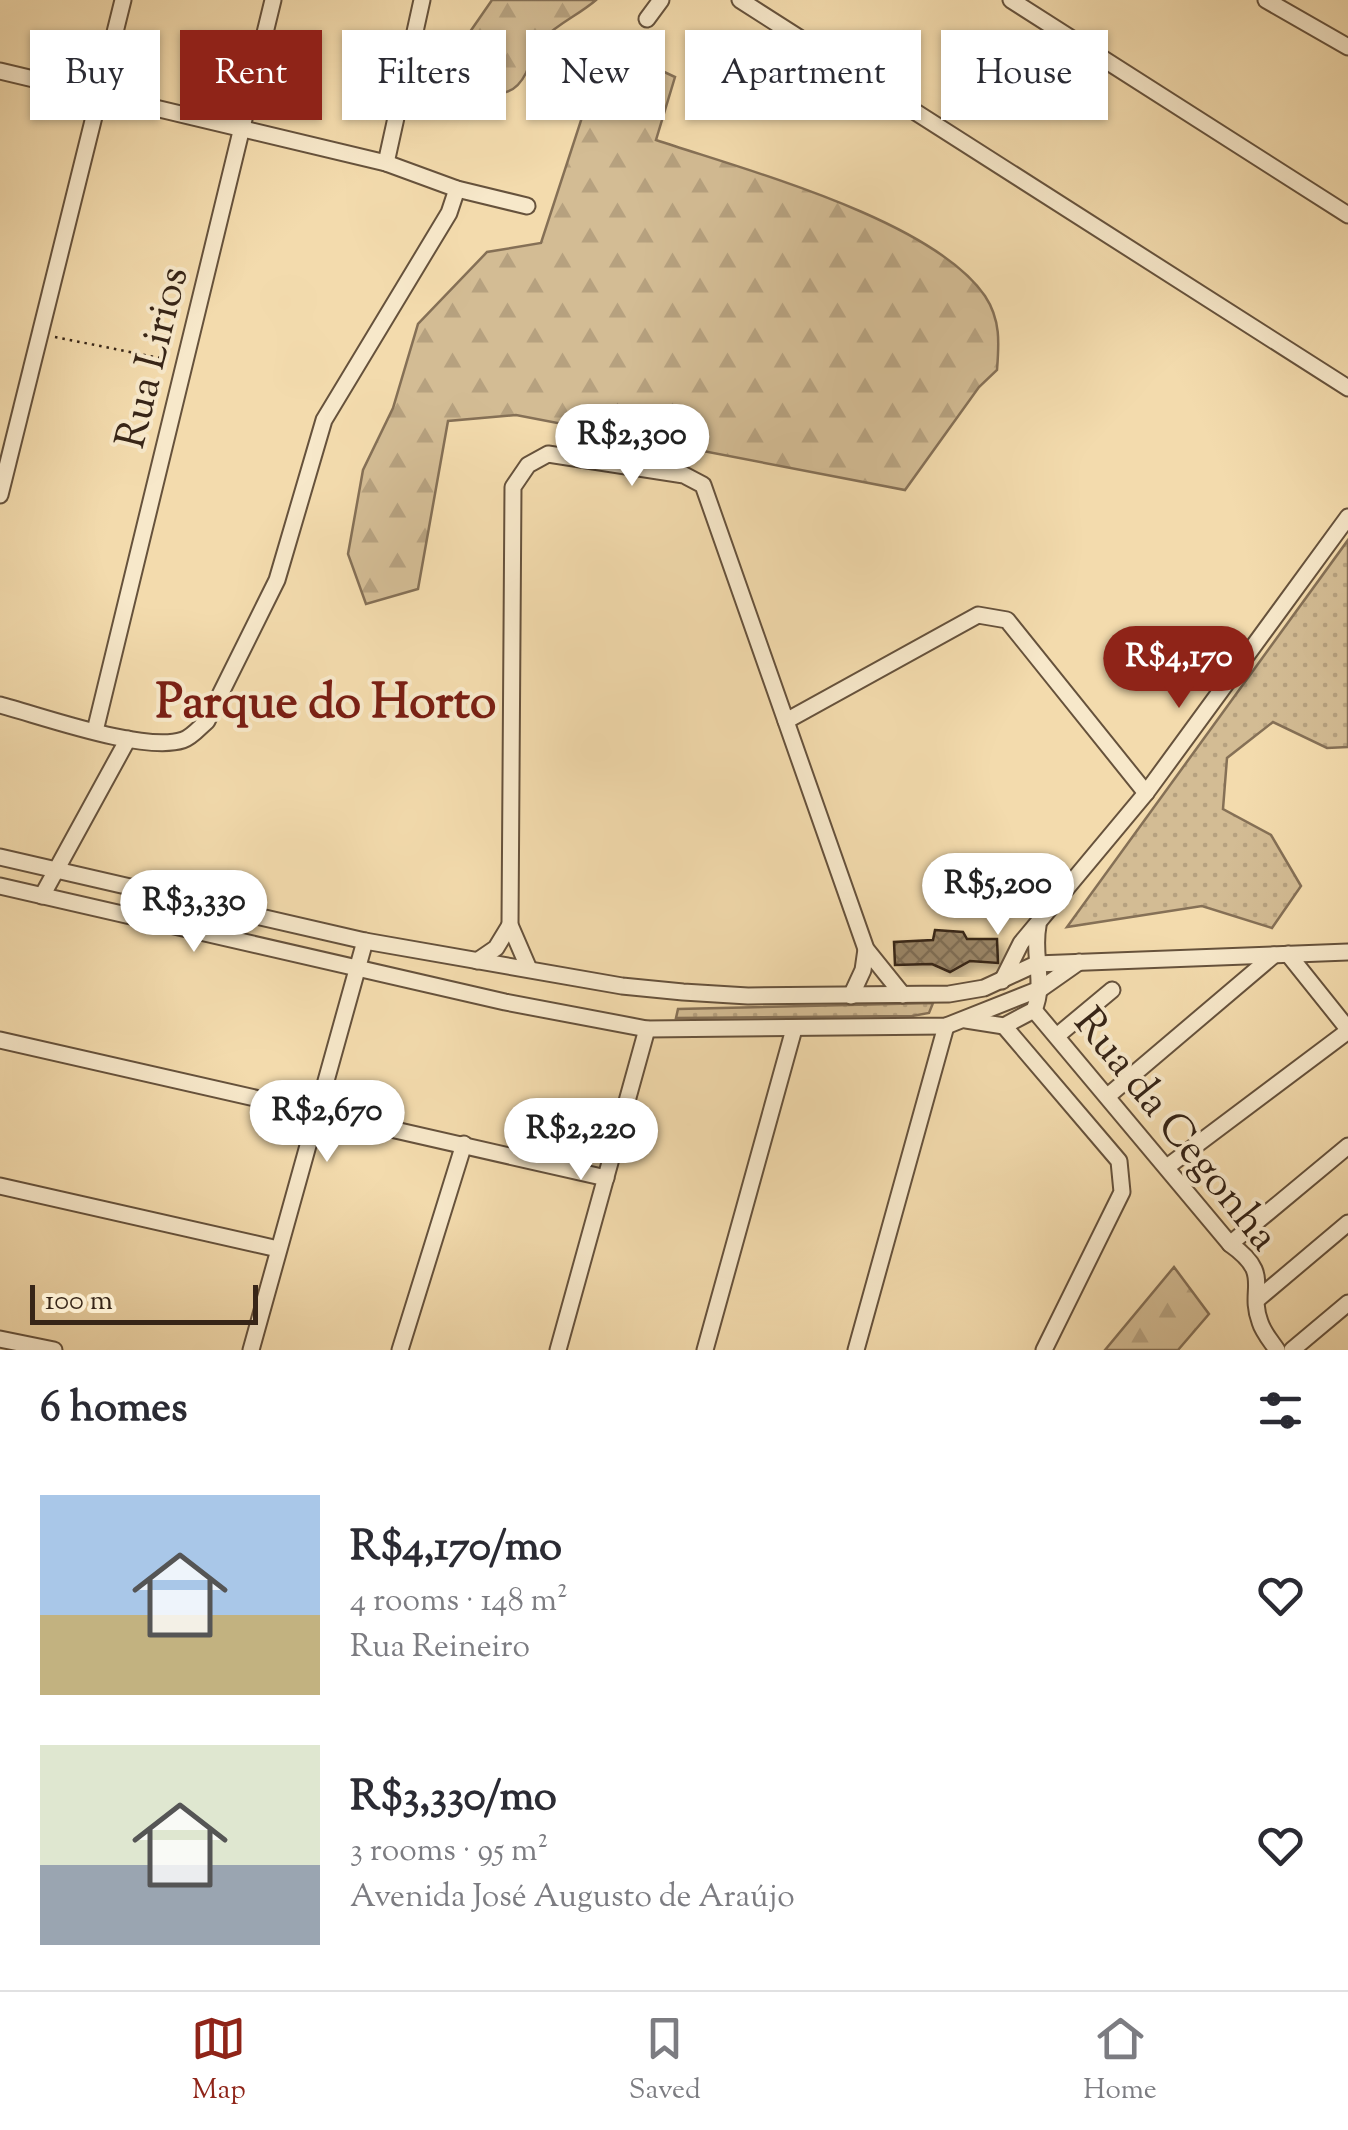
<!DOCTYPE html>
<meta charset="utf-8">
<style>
body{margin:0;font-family:"Sorts Mill Goudy",serif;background:#f7f7f7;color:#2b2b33;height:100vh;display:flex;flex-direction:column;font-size:38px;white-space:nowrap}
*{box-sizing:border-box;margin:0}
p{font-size:32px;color:#7c7c81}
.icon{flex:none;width:55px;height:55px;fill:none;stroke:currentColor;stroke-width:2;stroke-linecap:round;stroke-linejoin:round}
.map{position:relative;height:1350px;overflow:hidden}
.panel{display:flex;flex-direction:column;background:#fff;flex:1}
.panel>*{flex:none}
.banner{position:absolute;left:30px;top:30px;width:1290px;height:90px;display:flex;gap:20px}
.scale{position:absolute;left:30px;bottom:25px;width:228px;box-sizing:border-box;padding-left:10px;border:5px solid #372517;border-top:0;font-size:28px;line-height:35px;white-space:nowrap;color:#372517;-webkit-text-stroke:8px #f7e8ca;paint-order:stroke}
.price{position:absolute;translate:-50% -85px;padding:0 22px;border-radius:35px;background:#fff;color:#222;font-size:32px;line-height:65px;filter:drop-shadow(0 2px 5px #0008)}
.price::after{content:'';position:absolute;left:50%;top:60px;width:30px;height:22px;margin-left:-15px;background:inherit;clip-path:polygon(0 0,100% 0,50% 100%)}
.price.selected{background:#8f2418;color:#fff}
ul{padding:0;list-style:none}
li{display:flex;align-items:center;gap:30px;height:250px;padding:0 40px}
li span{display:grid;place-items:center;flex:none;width:280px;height:200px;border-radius:0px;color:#555}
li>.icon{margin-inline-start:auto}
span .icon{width:120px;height:120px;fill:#fffc;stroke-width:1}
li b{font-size:42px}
h2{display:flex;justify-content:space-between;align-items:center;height:120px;padding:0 40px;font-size:42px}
.pill{padding:0 35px;border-radius:0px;background:#fff;box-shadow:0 2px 8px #0004;font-size:35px;line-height:90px}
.pill.selected{background:#8f2418;color:#fff}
.menu{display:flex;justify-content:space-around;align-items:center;height:140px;border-top:2px solid #e1e1e2;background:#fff;font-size:28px;color:#7c7c81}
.menu a{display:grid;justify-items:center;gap:5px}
.menu .selected{color:#8f2418}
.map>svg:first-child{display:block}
.green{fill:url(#green-dots);stroke:#857056;stroke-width:2.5}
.forest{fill:url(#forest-firs);stroke:#857056;stroke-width:2.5}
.building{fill:url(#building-cross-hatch);stroke:#372517;stroke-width:2.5;filter:url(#shadow)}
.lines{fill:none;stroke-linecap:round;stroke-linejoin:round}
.minor-casing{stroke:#66523c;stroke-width:19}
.path{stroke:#372517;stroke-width:2.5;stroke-dasharray:2.5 5;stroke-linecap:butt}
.minor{stroke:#f7e8ca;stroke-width:15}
.labels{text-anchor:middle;stroke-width:8;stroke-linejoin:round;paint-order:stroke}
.street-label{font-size:42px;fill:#372517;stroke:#f7e8ca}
.quarter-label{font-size:48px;font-weight:bold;fill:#7a1f14;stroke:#f7e8ca}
</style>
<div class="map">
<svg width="1348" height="1350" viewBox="0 0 1348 1350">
<defs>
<pattern id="green-dots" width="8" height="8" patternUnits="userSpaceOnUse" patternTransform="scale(2.5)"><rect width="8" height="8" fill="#d3bc94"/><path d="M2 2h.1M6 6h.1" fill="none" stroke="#b6a17f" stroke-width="1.8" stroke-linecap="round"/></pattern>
<pattern id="forest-firs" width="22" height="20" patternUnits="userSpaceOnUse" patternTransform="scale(2.5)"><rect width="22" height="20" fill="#d3bc94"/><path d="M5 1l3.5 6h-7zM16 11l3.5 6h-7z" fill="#b6a17f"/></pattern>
<pattern id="building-cross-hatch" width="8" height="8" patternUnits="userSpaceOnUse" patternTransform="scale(2.5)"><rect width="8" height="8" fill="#998465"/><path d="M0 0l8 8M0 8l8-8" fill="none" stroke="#7e6c52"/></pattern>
<filter id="shadow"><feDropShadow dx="6" dy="6" stdDeviation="5" flood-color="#0004"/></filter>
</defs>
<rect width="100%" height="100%" fill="#f3dbad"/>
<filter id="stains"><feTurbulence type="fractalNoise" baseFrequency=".002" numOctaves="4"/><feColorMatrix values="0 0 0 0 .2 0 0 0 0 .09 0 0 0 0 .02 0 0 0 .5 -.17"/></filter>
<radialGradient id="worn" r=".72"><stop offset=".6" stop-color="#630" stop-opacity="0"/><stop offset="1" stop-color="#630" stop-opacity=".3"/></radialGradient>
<g class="green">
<polygon points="1348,540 1348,747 1327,748 1273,722 1227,758 1223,809 1271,835 1301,886 1272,928 1202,906 1067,927"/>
<polygon points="933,1003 929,1013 912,1016 676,1018 678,1009"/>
</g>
<g class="forest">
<path d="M492,0h104c-16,14 -37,23 -52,38 -9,8 -13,24 -18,35 -20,40 -55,11 -79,-8z"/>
<path d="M626,54l49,23 -19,63c89,30 276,79 329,156 16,24 14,48 12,74l-18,17 -74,103 -389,-75 -68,6 -30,168 -52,15 -18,-50 15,-84 30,-62 25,-84 69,-72 54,-9 45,-138z"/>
<polygon points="1174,1267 1209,1314 1178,1350 1105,1350"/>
</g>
<polygon class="building" points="935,930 963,932 967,939 997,939 998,963 970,961 950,972 932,964 895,965 894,942 933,940"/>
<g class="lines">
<defs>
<g id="minor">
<polyline points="740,0 1348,388"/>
<polyline points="1011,0 1348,215"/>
<polyline points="1266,0 1348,47"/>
<polyline points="647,19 661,0"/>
<polyline points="0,71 386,163 457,189 527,206"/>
<polyline points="386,163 422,0"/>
<polyline points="0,495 123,0"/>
<path d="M0,705c42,11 144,48 183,35 9,-3 16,-12 24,-19l70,-141 47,-160 125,-207 8,-24"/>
<polyline points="786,721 978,615 1007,620 1146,793"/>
<polyline points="95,731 273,0"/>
<polyline points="0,857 365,941 622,986 683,992 748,996 949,994 984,988 1036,964 1348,952"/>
<polyline points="0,886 505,1002 647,1029 946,1026 1042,988 1079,962"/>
<polyline points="42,896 128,739"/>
<polyline points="1288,954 1348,1029"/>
<polyline points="477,961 496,948 510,925"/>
<polyline points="529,969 510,925 513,487 528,465 548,454 684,475 703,485 866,949 903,995"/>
<polyline points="1002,981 1021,943 1146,793 1348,517"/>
<polyline points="851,996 863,970 866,949"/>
<path d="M1034,1010l196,234c44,31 17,43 30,78 3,10 11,19 17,28"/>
<path d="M966,1020l38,6 30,-16c12,-28 -2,-54 4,-84"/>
<polyline points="1004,1026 1119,1161 1122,1192 1044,1350"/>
<polyline points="1058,1035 1112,990"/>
<polyline points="0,1040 606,1178"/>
<polyline points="1109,1095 1274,955"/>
<polyline points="1167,1167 1348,1031"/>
<polyline points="0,1186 278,1249"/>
<polyline points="1230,1244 1348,1146"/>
<polyline points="1259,1298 1348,1223"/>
<polyline points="0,1339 54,1350"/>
<polyline points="251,1350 365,941"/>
<polyline points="400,1350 464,1144"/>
<polyline points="558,1350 647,1029"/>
<polyline points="705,1350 794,1029"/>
<polyline points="856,1350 946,1026"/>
<polyline points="1292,1350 1348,1303"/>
</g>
</defs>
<use href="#minor" class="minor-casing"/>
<polyline class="path" points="55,337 170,360"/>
<use href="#minor" class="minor"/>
</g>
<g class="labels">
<g class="street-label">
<text transform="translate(150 357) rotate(-76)" y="15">Rua Lirios</text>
<text transform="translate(1178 1128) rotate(51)" y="15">Rua da Cegonha</text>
</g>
<g class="quarter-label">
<text x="326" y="717">Parque do Horto</text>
</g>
</g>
<rect width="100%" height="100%" filter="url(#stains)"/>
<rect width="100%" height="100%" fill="url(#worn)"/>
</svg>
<div class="scale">100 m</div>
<b class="price" style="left:632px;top:489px">R$2,300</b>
<b class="price selected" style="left:1179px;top:711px">R$4,170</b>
<b class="price" style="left:998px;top:938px">R$5,200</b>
<b class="price" style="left:194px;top:955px">R$3,330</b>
<b class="price" style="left:327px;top:1165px">R$2,670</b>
<b class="price" style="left:581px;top:1183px">R$2,220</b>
<div class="banner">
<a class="pill">Buy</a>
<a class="pill selected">Rent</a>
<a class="pill">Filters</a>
<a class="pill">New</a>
<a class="pill">Apartment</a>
<a class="pill">House</a>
</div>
</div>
<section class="panel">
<h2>6 homes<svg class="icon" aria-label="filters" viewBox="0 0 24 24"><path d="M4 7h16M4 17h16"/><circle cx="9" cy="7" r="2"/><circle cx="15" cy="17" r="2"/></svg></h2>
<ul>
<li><span style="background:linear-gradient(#a9c7e8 60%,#c2b280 0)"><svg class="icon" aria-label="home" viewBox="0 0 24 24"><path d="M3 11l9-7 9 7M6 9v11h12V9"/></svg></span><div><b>R$4,170/mo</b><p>4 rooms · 148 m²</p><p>Rua Reineiro</p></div><svg class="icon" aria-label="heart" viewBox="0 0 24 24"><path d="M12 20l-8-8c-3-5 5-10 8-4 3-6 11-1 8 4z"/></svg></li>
<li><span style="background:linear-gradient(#dfe7d0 60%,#9aa5b1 0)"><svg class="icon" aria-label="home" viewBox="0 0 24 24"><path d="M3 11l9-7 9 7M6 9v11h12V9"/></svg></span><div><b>R$3,330/mo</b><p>3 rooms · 95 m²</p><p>Avenida José Augusto de Araújo</p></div><svg class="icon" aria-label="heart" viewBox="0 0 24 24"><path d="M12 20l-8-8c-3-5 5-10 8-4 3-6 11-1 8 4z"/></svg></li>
</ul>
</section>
<nav class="menu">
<a class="selected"><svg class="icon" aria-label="map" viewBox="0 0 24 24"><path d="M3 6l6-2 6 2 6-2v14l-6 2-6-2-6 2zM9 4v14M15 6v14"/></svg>Map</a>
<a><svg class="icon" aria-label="saved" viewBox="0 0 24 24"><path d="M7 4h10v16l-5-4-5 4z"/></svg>Saved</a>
<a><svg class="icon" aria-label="home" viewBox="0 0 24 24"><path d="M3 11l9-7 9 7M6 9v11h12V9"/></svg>Home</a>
</nav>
